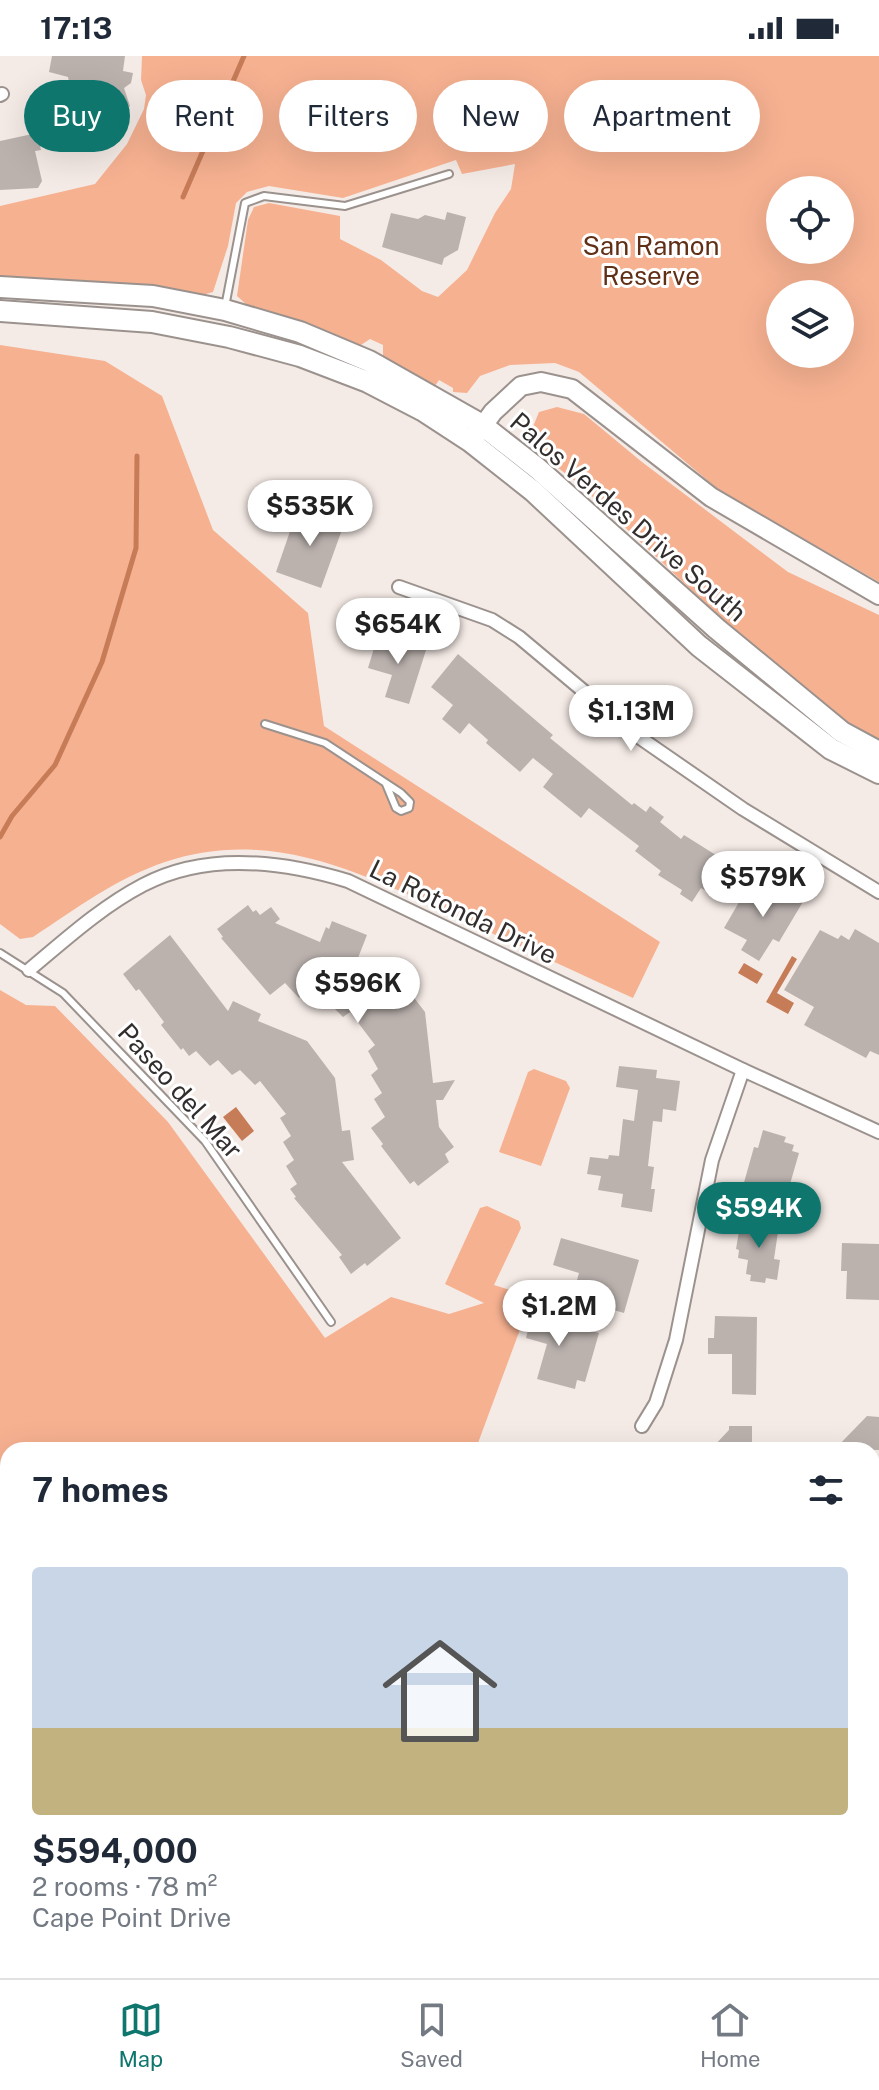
<!DOCTYPE html>
<meta charset="utf-8">
<style>
body{margin:0;font-family:"Public Sans",sans-serif;background:#f6f6f7;color:#1f2937;height:100vh;display:flex;flex-direction:column;font-size:30px;white-space:nowrap}
*{box-sizing:border-box;margin:0}
p{font-size:26px;color:#747a83}
.icon{flex:none;width:44px;height:44px;fill:none;stroke:currentColor;stroke-width:2;stroke-linecap:round;stroke-linejoin:round}
.map{position:relative;flex:1;overflow:hidden}
.drawer{position:absolute;left:0px;top:1386px;width:880px;height:536px;display:flex;flex-direction:column;background:#fff;border-radius:24px 24px 0 0;box-shadow:0 8px 32px #0002}
.drawer>*{flex:none}
.top-card{position:absolute;left:24px;top:24px;width:832px;height:72px;display:flex;gap:16px}
.fabs{position:absolute;left:766px;top:120px;display:grid;gap:16px}
.fabs a{display:grid;place-items:center;width:88px;height:88px;border-radius:50%;background:#fff;box-shadow:0 8px 32px #0002;font-size:40px}
.price{position:absolute;translate:-50% -68px;padding:0 18px;border-radius:28px;background:#fff;color:#222;font-size:26px;line-height:52px;filter:drop-shadow(0 2px 4px #0008)}
.price::after{content:'';position:absolute;left:50%;top:48px;width:24px;height:18px;margin-left:-12px;background:inherit;clip-path:polygon(0 0,100% 0,50% 100%)}
.price.selected{background:#0f766e;color:#fff}
ul{padding:0;list-style:none}
li{display:grid;align-content:center;gap:16px;height:424px;padding:0 32px}
li+li{border-top:2px solid #e0e1e3}
li span{display:grid;place-items:center;height:248px;border-radius:8px;color:#555}
li>.icon{margin-inline-start:auto}
span .icon{width:144px;height:144px;fill:#fffc;stroke-width:1}
li b{font-size:34px}
h2{display:flex;justify-content:space-between;align-items:center;height:96px;padding:0 32px;font-size:34px}
.pill{padding:0 28px;border-radius:36px;background:#fff;box-shadow:0 8px 32px #0002;font-size:28px;line-height:72px}
.pill.selected{background:#0f766e;color:#fff}
.status{display:flex;justify-content:space-between;align-items:center;height:56px;padding:0 40px;background:#fff;direction:ltr}
.status svg{height:22px;fill:currentColor}
.menu{display:flex;justify-content:space-around;align-items:center;height:112px;border-top:2px solid #e0e1e3;background:#fff;font-size:22px;color:#747a83}
.menu a{display:grid;justify-items:center;gap:4px}
.menu .selected{color:#0f766e}
.map>svg:first-child{display:block}
.green{fill:#f6b191;fill-rule:evenodd}
.water{fill:#c77c58}
.lines{fill:none;stroke-linecap:round;stroke-linejoin:round}
.stream{stroke:#c77c58;stroke-width:5}
.building{fill:#bbb2ae}
.lane-casing{stroke:#9b928e;stroke-width:10}
.street-casing{stroke:#9b928e;stroke-width:16}
.secondary-casing{stroke:#9b928e;stroke-width:22}
.primary-casing{stroke:#9b928e;stroke-width:24}
.lane{stroke:#fff;stroke-width:6}
.street{stroke:#fff;stroke-width:12}
.secondary{stroke:#fff;stroke-width:18}
.primary{stroke:#fff;stroke-width:20}
.labels{text-anchor:middle;stroke-width:6;stroke-linejoin:round;paint-order:stroke}
.park-label{font-size:26px;fill:#612f15;stroke:#fff}
.street-label{font-size:26px;fill:#322e2d;stroke:#fff}
</style>
<div class="status"><b>17:13</b><svg viewBox="0 0 49 12"><path d="M0 12V9h3v3zM5 12V6h3v6zM10 12V3h3v9zM15 12V0h3v12zM26 1h20v11H26zM47 4h2v5h-2z"/></svg></div>
<div class="map">
<svg width="879" height="1922" viewBox="0 0 879 1922">
<rect width="100%" height="100%" fill="#f5ebe6"/>
<g class="green">
<path d="M142,0h737v526l-159,-91 -141,-119 -24,-9 -45,2 -30,11 -13,17 -14,-1v-4l-14,-8 -4,6 -52,-29v-12l-13,-6 -9,6 -114,-40 -10,-9 11,-76 6,-13 15,-4 71,13v23l41,21 41,31 16,6 29,-27 28,-57 16,-24 4,-25 -53,10 -6,-14 -113,38 -74,-12 -22,6 -11,11 -8,43 -15,46 -14,4 -199,-18v-72l95,-22 32,-40 17,-35 2,-14 -5,-15zM780,134h60v60h-60zM780,238h60v60h-60z"/>
<path d="M0,289l105,16 57,35 51,134 95,83 16,113 336,216 -27,56c-58,-26 -115,-53 -172,-79 -96,-44 -188,-93 -296,-57 -50,17 -88,46 -132,75l-13,2 -20,-15z"/>
<polygon points="557,351 584,358 642,406 788,516 879,559 879,688 832,658 772,610 579,428 540,398 530,378 539,356"/>
<polygon points="0,934 26,949 55,950 168,1066 325,1282 391,1241 449,1258 484,1247 445,1228 480,1152 487,1150 519,1165 521,1172 494,1229 532,1241 478,1387 479,1394 8,1394 8,1513 0,1507"/>
<polygon points="534,1013 566,1025 570,1032 541,1110 499,1096 528,1016"/>
<polygon points="872,1466 879,1466 879,1922 701,1922 661,1914 872,1914"/>
<polygon points="444,1914 536,1914 482,1922 442,1922"/>
</g>
<g class="water">
<polygon points="792,900 797,903 777,937 794,947 788,958 766,946"/>
<polygon points="744,907 763,918 757,928 738,917"/>
<polygon points="236,1051 254,1075 242,1085 223,1061"/>
<polygon points="0,1809 8,1814 8,1914 196,1914 207,1922 0,1922"/>
<polygon points="553,1914 597,1914 619,1922 540,1922 548,1915"/>
</g>
<g class="lines">
<g class="stream">
<polyline points="183,141 244,0"/>
<polyline points="0,781 12,760 55,709 102,606 136,492 137,400"/>
</g>
</g>
<g class="building">
<polygon points="52,0 125,0 123,15 133,17 131,27 124,32 130,50 119,65 117,76 101,84 90,78 76,83 71,77 71,53 69,51 71,36 68,21 49,16"/>
<polygon points="37,77 41,94 35,95 42,125 38,132 0,134 0,85"/>
<polygon points="447,156 466,161 458,194 444,202 442,209 382,191 391,157 418,163 425,159 445,164"/>
<polygon points="298,452 344,468 321,532 276,516"/>
<polygon points="378,579 426,594 409,648 385,641 392,619 368,612"/>
<polygon points="458,598 553,679 550,682 632,749 634,747 646,756 650,750 664,761 660,766 681,783 684,779 727,806 708,836 701,832 692,846 680,838 682,834 658,819 661,815 635,795 639,790 589,752 581,762 543,731 553,718 533,702 520,716 486,687 488,684 469,667 460,678 442,663 453,649 431,631"/>
<polygon points="749,829 773,842 779,830 804,844 779,886 773,883 759,905 741,894 747,884 724,872"/>
<polygon points="248,849 253,856 256,854 260,859 271,851 280,863 275,867 320,886 326,871 329,873 332,865 367,879 358,902 395,917 425,956 433,1027 455,1024 443,1044 436,1044 439,1071 454,1091 445,1098 449,1106 418,1130 414,1125 410,1128 381,1090 383,1088 371,1072 385,1061 374,1043 382,1037 371,1019 378,1013 368,995 375,989 350,956 343,961 328,946 321,952 306,937 299,942 285,927 270,939 221,882 223,881 217,873"/>
<polygon points="855,873 879,887 879,999 870,995 866,1002 804,969 814,951 784,934 820,874 838,883 841,879 849,884"/>
<polygon points="170,879 228,955 233,945 261,958 258,965 307,985 335,1022 342,1075 350,1074 354,1104 342,1106 401,1182 367,1210 365,1207 351,1218 339,1201 342,1199 294,1142 296,1141 290,1133 297,1128 286,1110 294,1104 283,1086 291,1080 280,1062 286,1058 260,1025 255,1029 240,1014 232,1019 218,1004 210,1010 196,995 189,1000 183,992 181,994 161,969 164,966 139,933 136,935 123,918"/>
<polygon points="619,1010 657,1014 656,1022 680,1025 676,1055 663,1053 662,1066 653,1065 648,1110 654,1111 651,1133 655,1133 652,1156 621,1151 623,1138 598,1134 601,1120 587,1118 590,1101 608,1103 609,1099 619,1100 623,1063 634,1065 638,1034 616,1031"/>
<polygon points="763,1074 786,1081 784,1086 794,1089 792,1095 799,1097 786,1142 743,1130 754,1091 758,1092"/>
<polygon points="741,1163 779,1169 774,1203 780,1204 777,1224 766,1222 765,1227 750,1225 751,1219 746,1218 748,1204 738,1202 739,1194 736,1193"/>
<polygon points="561,1182 639,1204 624,1257 572,1242 579,1217 553,1209"/>
<polygon points="842,1187 879,1188 879,1244 846,1243 847,1215 841,1215"/>
<polygon points="512,1253 599,1277 585,1326 577,1324 575,1333 537,1323 547,1288 526,1282 528,1274 508,1268"/>
<polygon points="715,1260 757,1261 756,1339 732,1338 732,1298 708,1298 708,1282 714,1282"/>
<polygon points="867,1360 879,1361 879,1394 834,1394"/>
<polygon points="729,1370 752,1370 752,1394 710,1394 729,1374"/>
</g>
<g class="lines">
<defs>
<g id="lane">
<polyline points="225,251 245,147 264,140 345,150 449,118"/>
<polyline points="265,668 325,687 401,737 410,746 409,752 401,755 396,752 386,728"/>
<polyline points="0,897 63,937 205,1085 331,1266"/>
</g>
<g id="street">
<polyline points="0,39 2,38"/>
<polyline points="399,531 492,564 519,581 636,679 743,753 879,836"/>
<path d="M29,914c36,-30 72,-63 114,-85 64,-34 139,-24 205,-4l395,189 136,62"/>
<polyline points="642,1370 656,1347 676,1284 712,1104 743,1014"/>
</g>
<polyline id="secondary" points="474,382 493,356 521,330 541,326 572,333 711,441 879,539"/>
<g id="primary">
<polyline points="0,231 153,240 225,254 300,276 369,305 482,369 537,412 717,573 842,676 879,696"/>
<polyline points="0,255 152,266 229,281 300,300 368,326 422,354 471,386 533,435 699,590 831,693 879,717"/>
</g>
</defs>
<use href="#lane" class="lane-casing"/>
<use href="#street" class="street-casing"/>
<use href="#secondary" class="secondary-casing"/>
<use href="#primary" class="primary-casing"/>
<use href="#lane" class="lane"/>
<use href="#street" class="street"/>
<use href="#secondary" class="secondary"/>
<use href="#primary" class="primary"/>
</g>
<g class="labels">
<g class="park-label">
<text x="651" y="199">San Ramon<tspan x="651" dy="30">Reserve</tspan></text>
</g>
<g class="street-label">
<text transform="translate(628 461) rotate(41)" y="9">Palos Verdes Drive South</text>
<text transform="translate(463 856) rotate(26)" y="9">La Rotonda Drive</text>
<text transform="translate(180 1035) rotate(48)" y="9">Paseo del Mar</text>
</g>
</g>
</svg>
<div class="fabs">
<a><svg class="icon" aria-label="locate" viewBox="0 0 24 24"><circle cx="12" cy="12" r="6"/><path d="M12 2v4M12 18v4M2 12h4M18 12h4"/></svg></a>
<a><svg class="icon" aria-label="layers" viewBox="0 0 24 24"><path d="M12 4l9 5-9 5-9-5zM3 14l9 5 9-5"/></svg></a>
</div>
<b class="price" style="left:310px;top:492px">$535K</b>
<b class="price" style="left:398px;top:610px">$654K</b>
<b class="price" style="left:631px;top:697px">$1.13M</b>
<b class="price" style="left:763px;top:863px">$579K</b>
<b class="price" style="left:358px;top:969px">$596K</b>
<b class="price selected" style="left:759px;top:1194px">$594K</b>
<b class="price" style="left:559px;top:1292px">$1.2M</b>
<div class="top-card">
<a class="pill selected">Buy</a>
<a class="pill">Rent</a>
<a class="pill">Filters</a>
<a class="pill">New</a>
<a class="pill">Apartment</a>
</div>
<section class="drawer">
<h2>7 homes<svg class="icon" aria-label="filters" viewBox="0 0 24 24"><path d="M4 7h16M4 17h16"/><circle cx="9" cy="7" r="2"/><circle cx="15" cy="17" r="2"/></svg></h2>
<ul>
<li><span style="background:linear-gradient(#c9d6e8 65%,#c2b280 0)"><svg class="icon" aria-label="home" viewBox="0 0 24 24"><path d="M3 11l9-7 9 7M6 9v11h12V9"/></svg></span><div><b>$594,000</b><p>2 rooms · 78 m²</p><p>Cape Point Drive</p></div></li>
</ul>
</section>
</div>
<nav class="menu">
<a class="selected"><svg class="icon" aria-label="map" viewBox="0 0 24 24"><path d="M3 6l6-2 6 2 6-2v14l-6 2-6-2-6 2zM9 4v14M15 6v14"/></svg>Map</a>
<a><svg class="icon" aria-label="saved" viewBox="0 0 24 24"><path d="M7 4h10v16l-5-4-5 4z"/></svg>Saved</a>
<a><svg class="icon" aria-label="home" viewBox="0 0 24 24"><path d="M3 11l9-7 9 7M6 9v11h12V9"/></svg>Home</a>
</nav>
